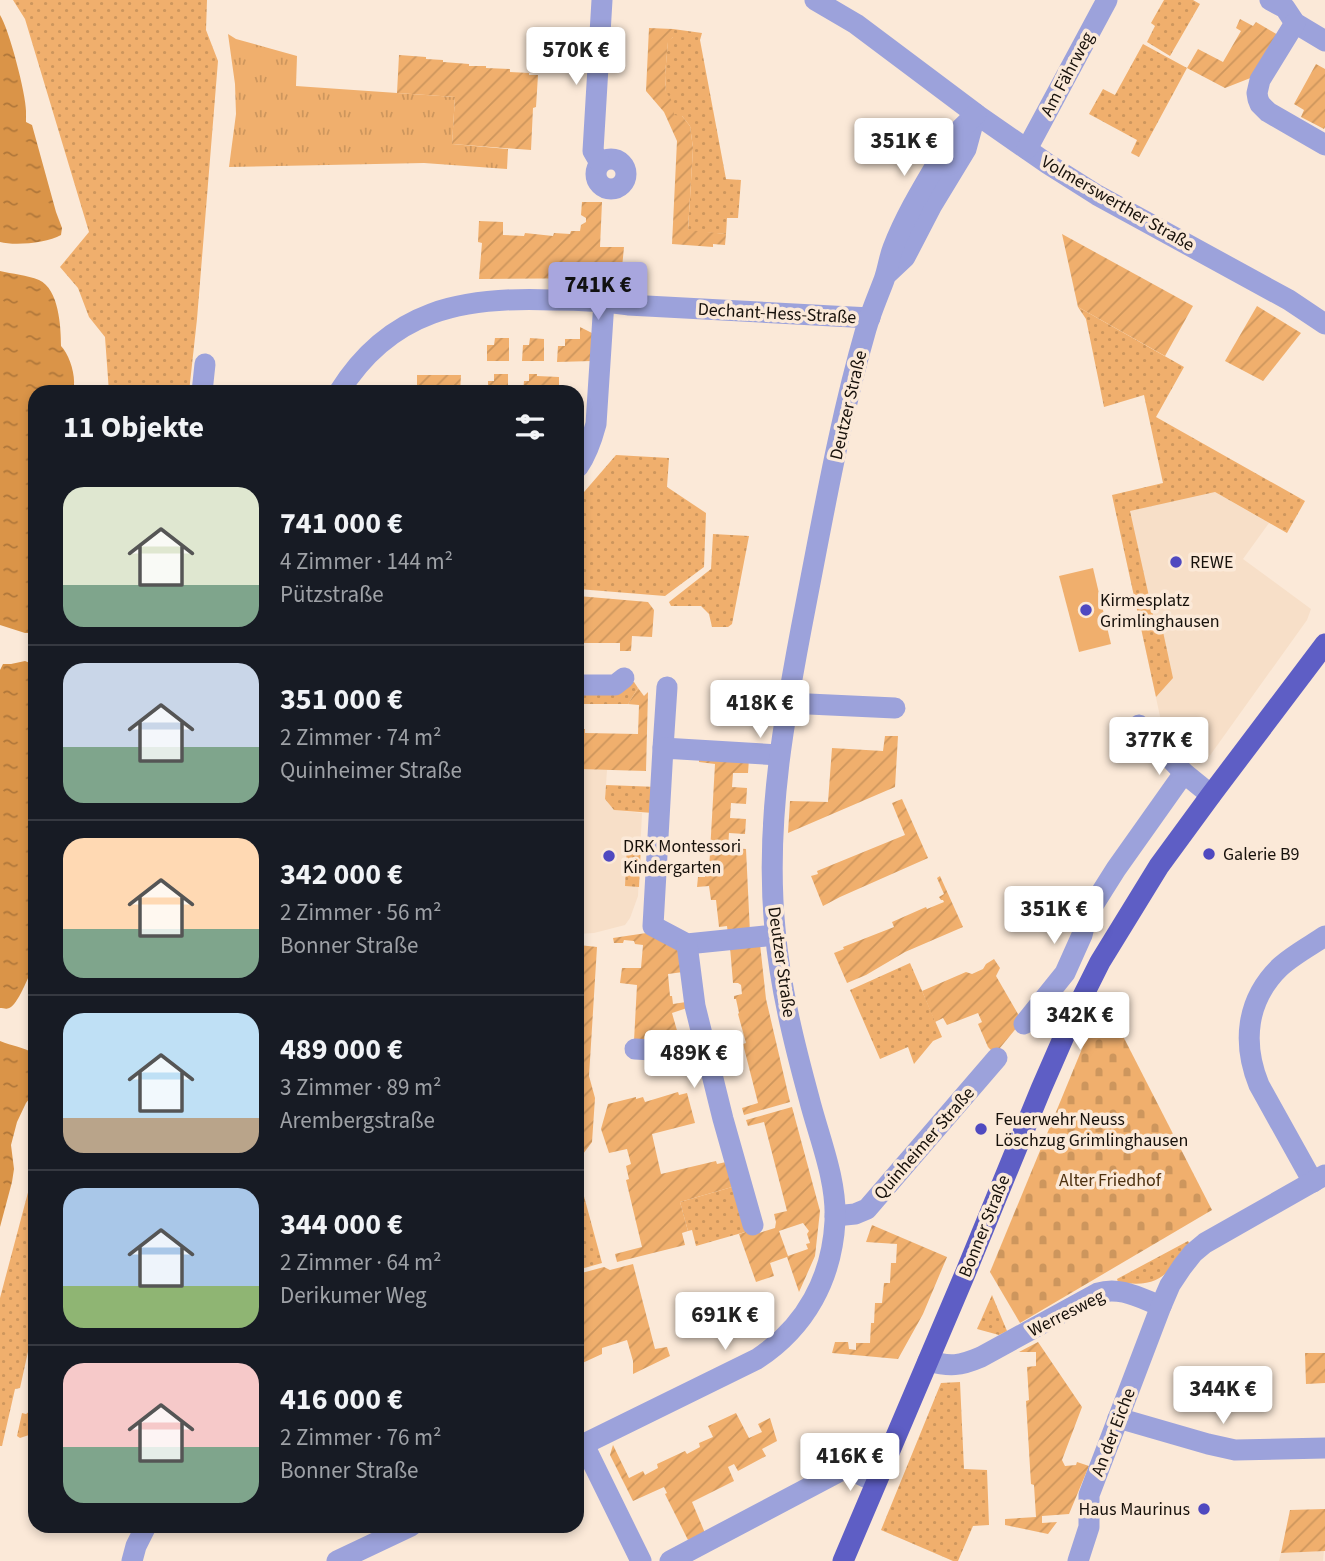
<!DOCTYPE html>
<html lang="de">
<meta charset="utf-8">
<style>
body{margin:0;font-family:"Source Sans 3",sans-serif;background:#20242c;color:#f1f3f6;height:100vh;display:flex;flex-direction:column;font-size:26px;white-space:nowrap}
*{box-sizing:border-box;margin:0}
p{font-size:23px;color:#9ea1a6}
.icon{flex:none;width:38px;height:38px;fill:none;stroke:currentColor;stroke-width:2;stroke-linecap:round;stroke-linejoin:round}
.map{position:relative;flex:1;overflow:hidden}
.sheet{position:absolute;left:28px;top:385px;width:556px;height:1148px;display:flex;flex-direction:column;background:#171b24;border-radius:21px;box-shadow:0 4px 10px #0003}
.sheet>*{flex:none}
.price{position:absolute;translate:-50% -60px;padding:0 16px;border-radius:7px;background:#fff;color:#222;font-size:23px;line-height:46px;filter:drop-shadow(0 2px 4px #0008)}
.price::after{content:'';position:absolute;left:50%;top:42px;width:21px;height:16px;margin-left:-10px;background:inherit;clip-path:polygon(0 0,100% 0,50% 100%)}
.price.selected{background:#a8a6de;color:#111}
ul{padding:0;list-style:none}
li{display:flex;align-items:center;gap:21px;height:175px;padding:0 35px}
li+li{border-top:2px solid #363941}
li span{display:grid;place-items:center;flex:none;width:196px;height:140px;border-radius:21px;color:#555}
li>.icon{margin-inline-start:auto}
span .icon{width:84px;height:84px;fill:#fffc;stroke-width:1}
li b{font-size:30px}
h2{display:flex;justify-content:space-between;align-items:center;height:84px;padding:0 35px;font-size:30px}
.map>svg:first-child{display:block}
.built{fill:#f7dfc8}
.grass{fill:url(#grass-dots)}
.cemetery{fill:url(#cemetery-stones)}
.park{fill:url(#park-tufts)}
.garden{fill:url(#garden-furrows);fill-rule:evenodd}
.pitch{fill:#f0af6d}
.water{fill:url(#water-ripples)}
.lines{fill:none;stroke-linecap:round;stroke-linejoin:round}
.minor{stroke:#9ca2db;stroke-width:21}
.major{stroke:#5e5ec5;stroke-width:21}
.poi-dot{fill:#4f49c0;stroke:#fbe9d8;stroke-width:2.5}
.labels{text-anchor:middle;stroke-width:7;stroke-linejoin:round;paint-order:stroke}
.street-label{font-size:18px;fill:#17110b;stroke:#fbe9d8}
.poi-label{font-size:18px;fill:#17110b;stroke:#fbe9d8;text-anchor:start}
.park-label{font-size:18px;fill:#4d3110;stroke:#fbe9d8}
</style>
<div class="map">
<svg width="1325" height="1561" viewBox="0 0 1325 1561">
<defs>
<pattern id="grass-dots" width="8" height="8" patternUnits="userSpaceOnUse" patternTransform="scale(1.75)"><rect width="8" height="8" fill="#f0af6d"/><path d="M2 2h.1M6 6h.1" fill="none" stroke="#cd965d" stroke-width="1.8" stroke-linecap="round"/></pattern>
<pattern id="cemetery-stones" width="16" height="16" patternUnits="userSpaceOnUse" patternTransform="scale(1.75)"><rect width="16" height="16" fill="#f0af6d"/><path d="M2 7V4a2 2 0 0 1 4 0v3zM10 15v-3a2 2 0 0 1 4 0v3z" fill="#cd965d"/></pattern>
<pattern id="park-tufts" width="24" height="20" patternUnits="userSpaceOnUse" patternTransform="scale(1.75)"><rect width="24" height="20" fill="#f0af6d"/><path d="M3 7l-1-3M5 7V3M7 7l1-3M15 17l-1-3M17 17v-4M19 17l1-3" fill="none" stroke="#cd965d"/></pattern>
<pattern id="garden-furrows" width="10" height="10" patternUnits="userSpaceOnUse" patternTransform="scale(1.75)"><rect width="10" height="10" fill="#f0af6d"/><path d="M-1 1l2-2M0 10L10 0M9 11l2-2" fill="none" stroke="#cd965d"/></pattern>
<pattern id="water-ripples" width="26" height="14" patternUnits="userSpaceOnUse" patternTransform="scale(1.75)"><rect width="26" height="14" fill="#da9448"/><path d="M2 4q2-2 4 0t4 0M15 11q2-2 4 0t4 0" fill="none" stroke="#b0773a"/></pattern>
</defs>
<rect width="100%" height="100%" fill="#fbe9d8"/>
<g class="built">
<polygon points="1215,492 1269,523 1243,559 1311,609 1307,620 1206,761 1199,764 1193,761 1163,730 1112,495"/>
<polygon points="578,769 607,770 605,799 614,810 642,813 638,896 630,918 625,925 594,933 578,934"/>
<polygon points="1324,1551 1323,1561 1279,1561 1281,1553"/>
</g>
<g class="grass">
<polygon points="13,0 207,0 206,30 218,61 197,319 189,392 109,392 105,337 89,317 78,288 60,267 89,232 25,19"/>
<polygon points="1164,0 1193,0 1200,4 1170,56 1147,42 1155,26 1151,23"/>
<polygon points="673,29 702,33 700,40 726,179 741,180 738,218 727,218 726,234 688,231 693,148 690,126 682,116 674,116 666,93 665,75 668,41 673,37"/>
<polygon points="1143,44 1187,68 1139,157 1131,153 1137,140 1089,114 1103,89 1115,95"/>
<polygon points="1078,307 1184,367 1156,417 1305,501 1287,533 1215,492 1130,511 1156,628 1162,627 1173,678 1156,697 1112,495 1163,483 1144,395 1104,407 1086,319"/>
<polygon points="616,455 669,458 667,487 706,513 704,567 665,596 578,589 578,499"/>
<polygon points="713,534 749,536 732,624 728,627 712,627 709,614 701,606 671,606 669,602 711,569"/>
<polygon points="634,682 638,688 628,704 584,704 583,693 622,683"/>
<polygon points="606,785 658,787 653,813 614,810 605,799"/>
<polygon points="627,844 641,845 639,887 625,886"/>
<polygon points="910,963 942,1037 933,1041 914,1064 908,1047 880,1059 850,990"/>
<polygon points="35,1166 35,1320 20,1388 15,1389 2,1446 0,1446 0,1298"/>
<polygon points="578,1174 602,1263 581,1269 578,1255"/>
<polygon points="739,1185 752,1230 696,1246 692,1230 688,1231 680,1202"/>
<path d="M1188,1241l2,3c-23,30 -30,45 -72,38l-1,-3z"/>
<polygon points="992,1295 1007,1331 999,1335 977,1329"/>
<polygon points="960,1382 964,1469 987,1470 989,1525 973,1526 958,1561 953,1561 881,1530 941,1383"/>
<polygon points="35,1407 35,1433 20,1438 17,1436 22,1413 26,1414"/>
</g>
<polygon class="cemetery" points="1105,1001 1212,1210 1020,1323 990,1272 1091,1027"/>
<polygon class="park" points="228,34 236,39 297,56 296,86 455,97 452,144 508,149 507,169 424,163 229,167 236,114 235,84"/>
<g class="garden">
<polygon points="1240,19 1253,26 1256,22 1278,35 1253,77 1225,88 1187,68 1198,49 1223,62 1241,31 1236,28"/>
<polygon points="649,28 673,29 673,37 668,42 665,75 666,92 674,104 674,115 682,116 690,126 693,148 688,230 726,234 725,245 713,244 713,247 672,244 677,141 664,112 646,91"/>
<polygon points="399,55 426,57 426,59 443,60 443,62 469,64 469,66 486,66 486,68 510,69 510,72 529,73 529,75 538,75 536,107 533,108 531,150 452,144 455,97 397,93"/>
<polygon points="1316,64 1325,69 1325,127 1324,129 1301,117 1304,110 1294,104"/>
<polygon points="582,202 602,202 600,247 624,247 621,278 479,279 482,243 478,242 479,221 503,222 503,235 524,236 525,233 553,236 554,233 570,234 571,231 580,231 581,225 586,222 586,218 581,215"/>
<polygon points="1062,234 1193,306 1165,356 1078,307"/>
<polygon points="1257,306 1301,333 1263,381 1225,361"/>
<polygon points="580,327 592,333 592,361 557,362 558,346 565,346 565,339 580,339"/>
<polygon points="495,338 509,338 509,361 487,361 487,345 494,345"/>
<polygon points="530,338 544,339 544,361 522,361 523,345 529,345"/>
<polygon points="494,374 508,374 508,392 488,392 488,381 494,381"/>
<polygon points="529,374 537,374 537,376 559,377 559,392 523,392 524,381 529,381"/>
<polygon points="417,375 461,375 460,392 417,392"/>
<polygon points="578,596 648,602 654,610 652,637 632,636 631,651 620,651 620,643 578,643"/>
<polygon points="638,688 644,696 648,692 646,771 578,769 578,729 585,729 585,733 638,734 639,705 628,704"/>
<polygon points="885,736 898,736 895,787 788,833 790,801 828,802 832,748 883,751"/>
<polygon points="699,755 749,759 748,773 733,773 732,787 747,788 746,804 731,803 730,818 746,819 745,834 729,833 728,848 746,849 750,933 728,935 727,926 719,927 716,900 711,900 709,886 697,887 698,877 705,877 706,870 709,870 715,764 699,762"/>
<polygon points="902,799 928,858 840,897 823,906 811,876 818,874 817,871 905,835 892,803"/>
<polygon points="940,876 963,927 905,952 866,975 847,983 834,953 844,949 843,947 894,927 892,922 926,907 927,909 944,902 943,900 941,900 939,897 944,894 937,878"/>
<polygon points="653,932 680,948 683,972 668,974 670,996 672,996 673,1004 686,1002 687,1008 672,1013 678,1034 693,1031 691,1036 674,1042 634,1041 637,985 620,983 622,968 641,968 643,945 635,944 634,941 624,940 623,943 614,943 613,938"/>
<polygon points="760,944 766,999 790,1102 744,1115 742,1108 758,1103 743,1044 746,1043 738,1014 739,1013 736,999 734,999 734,996 742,994 741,985 738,983 733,983 730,947"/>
<polygon points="579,945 597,947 589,1076 595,1098 592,1142 583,1154 578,1154 578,968 580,968 581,954 578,954"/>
<polygon points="994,959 1000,968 996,976 1022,1021 995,1054 988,1047 978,1024 982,1022 978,1013 947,1025 943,1018 935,1022 922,991 966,972 972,974 983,969 986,964"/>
<polygon points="678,1092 679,1095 687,1093 695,1123 652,1134 661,1174 716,1161 717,1164 726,1162 732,1187 680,1202 688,1231 682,1233 685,1245 617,1262 615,1254 642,1247 626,1180 629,1179 626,1166 631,1164 627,1149 609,1153 601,1129 608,1104 636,1097 636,1099 643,1097 645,1102"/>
<path d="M792,1107l28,104 -5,45 -16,36 -12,-35 -17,6 4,13 -18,6 -17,-48 13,-4 7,3 16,-5 1,-6 -2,-8 13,-3 -23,-89 -16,4 -2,-6zM803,1223l6,8 -2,3 3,9 -4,1 2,5 -20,7 -9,-25z"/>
<polygon points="872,1225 947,1257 923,1314 898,1359 832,1353 835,1342 848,1342 849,1349 856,1350 856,1343 870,1343 871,1323 874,1323 875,1303 882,1303 884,1283 890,1283 891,1263 896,1263 897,1244 866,1242"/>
<polygon points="633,1264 655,1349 667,1347 670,1356 633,1374 633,1361 627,1340 602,1348 602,1354 578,1365 578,1274 604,1267 610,1270"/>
<polygon points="1038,1342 1082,1407 1062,1460 1065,1466 1076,1465 1077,1462 1089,1466 1069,1514 1042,1516 1042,1523 1057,1522 1048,1534 1005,1525 1005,1519 1036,1517 1034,1485 1031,1484 1026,1401 1029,1400 1027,1367 1036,1366 1036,1352 1019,1352"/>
<polygon points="1305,1353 1325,1353 1325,1383 1306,1384"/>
<polygon points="736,1413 749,1438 762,1432 758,1424 770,1418 777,1441 762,1449 766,1456 738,1471 734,1464 728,1467 734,1481 692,1502 705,1533 688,1540 665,1494 667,1493 664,1487 633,1501 610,1455 613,1445 629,1478 643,1471 645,1475 658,1468 657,1464 685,1451 687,1454 700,1447 699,1443 713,1437 708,1426"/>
<polygon points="1325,1509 1325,1551 1281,1553 1290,1510"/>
</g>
<polygon class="pitch" points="1093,568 1111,644 1079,652 1059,576"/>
<g class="water">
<path d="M0,15c9,14 26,79 26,96 0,4 0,7 0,11l6,3 24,87 6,16 -1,7c-14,8 -46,11 -61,7z"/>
<path d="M0,271c12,3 27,4 39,9 20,9 22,47 22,66 9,9 17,35 11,46h-37v241h-10l-25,-8z"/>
<path d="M25,661l10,4v296c-4,10 -16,41 -24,46 -4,3 -7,1 -11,1v-338l3,-6h8z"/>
<path d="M0,1041c12,5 24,6 35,13v37l-9,12 -9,19 -6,23 3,24 -2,13 -12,45z"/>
</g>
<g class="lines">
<g class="minor">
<polyline points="815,0 856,24 976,114 1048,164 1097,195 1289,300 1325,324"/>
<polyline points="1270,0 1285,8 1295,23 1325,41"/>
<polyline points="1295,23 1260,80 1257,93 1258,99 1260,104 1268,112 1325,145"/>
<polyline points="1027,149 1107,0"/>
<circle cx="611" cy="174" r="15"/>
<polyline points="600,163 593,151 602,0"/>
<polyline points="888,273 905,257 932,205 966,149 975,116"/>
<polyline points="202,392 205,364"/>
<path d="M339,392c51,-82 124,-96 214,-92 26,0 50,1 75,5l242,13"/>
<path d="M578,467c9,-13 14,-28 18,-43l8,-123"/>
<polyline points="578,685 615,685 624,678"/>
<polyline points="787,703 895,708"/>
<polyline points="1139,725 1184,773 1211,795"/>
<polyline points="663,748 667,687"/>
<polyline points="775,935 687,944 653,926 663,748 779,755"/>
<polyline points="687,944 695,1006 723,1119 753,1225"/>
<polyline points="1024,1024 1065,973 1082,935 1087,915 1116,869 1184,773"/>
<polyline points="635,1049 669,1051 704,1042"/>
<path d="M1313,1182l-54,-97c-17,-42 -13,-85 21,-118 13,-12 30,-21 45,-31"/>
<polyline points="835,1216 855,1214 867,1209 997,1058"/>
<path d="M928,1361c22,6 32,5 53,-4l117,-64c22,-7 42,5 63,13"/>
<polyline points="1118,1418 1208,1444 1235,1450 1325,1448"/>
<polyline points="584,1445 641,1561"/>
<path d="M578,1447l179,-88c49,-32 75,-81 78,-138 2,-42 -16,-83 -26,-123 -15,-55 -29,-111 -34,-169 -12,-124 16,-246 39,-367 15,-78 30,-157 52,-233 5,-17 12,-33 18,-49 4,-11 5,-22 9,-32 11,-29 27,-56 43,-83 5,-9 10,-20 17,-28 7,-8 16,-16 23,-23"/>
<polyline points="132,1561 136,1546 146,1526"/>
<polyline points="337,1561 411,1526"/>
<polyline points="670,1561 846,1468 876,1482"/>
<polyline points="1078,1561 1089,1527 1089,1495 1161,1306 1170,1285 1182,1267 1193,1253 1205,1243 1325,1175"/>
</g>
<polyline class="major" points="843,1561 965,1274 1041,1089 1072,1018 1100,962 1159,866 1211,795 1325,644"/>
</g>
<g class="poi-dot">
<circle cx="1176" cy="562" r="7"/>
<circle cx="1086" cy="610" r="7"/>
<circle cx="1209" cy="854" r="7"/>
<circle cx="609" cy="856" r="7"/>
<circle cx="981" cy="1129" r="7"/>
<circle cx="1204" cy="1509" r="7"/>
</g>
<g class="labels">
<g class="street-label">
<text transform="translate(1067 74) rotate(-62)" y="6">Am Fährweg</text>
<text transform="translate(1118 203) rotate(30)" y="6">Volmerswerther Straße</text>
<text transform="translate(777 313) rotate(3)" y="6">Dechant-Hess-Straße</text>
<text transform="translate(848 405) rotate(-77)" y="6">Deutzer Straße</text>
<text transform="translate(782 962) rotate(82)" y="6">Deutzer Straße</text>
<text transform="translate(924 1143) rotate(-49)" y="6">Quinheimer Straße</text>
<text transform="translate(984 1226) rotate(-68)" y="6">Bonner Straße</text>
<text transform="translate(1066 1313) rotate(-27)" y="6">Werresweg</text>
<text transform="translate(1113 1432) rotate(-69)" y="6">An der Eiche</text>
</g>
<g class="poi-label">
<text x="1190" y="568">REWE</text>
<text x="1100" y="606">Kirmesplatz<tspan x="1100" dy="21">Grimlinghausen</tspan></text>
<text x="623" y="852">DRK Montessori<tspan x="623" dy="21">Kindergarten</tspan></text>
<text x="1223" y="860">Galerie B9</text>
<text x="995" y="1125">Feuerwehr Neuss<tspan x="995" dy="21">Löschzug Grimlinghausen</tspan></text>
<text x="1190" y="1515" text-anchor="end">Haus Maurinus</text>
</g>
<g class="park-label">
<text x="1110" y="1186">Alter Friedhof</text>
</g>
</g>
</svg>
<b class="price" style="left:576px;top:87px">570K €</b>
<b class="price" style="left:904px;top:178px">351K €</b>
<b class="price selected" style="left:598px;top:322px">741K €</b>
<b class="price" style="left:760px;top:740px">418K €</b>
<b class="price" style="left:1159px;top:777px">377K €</b>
<b class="price" style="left:1054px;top:946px">351K €</b>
<b class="price" style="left:1080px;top:1052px">342K €</b>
<b class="price" style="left:694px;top:1090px">489K €</b>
<b class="price" style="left:725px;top:1352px">691K €</b>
<b class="price" style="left:1223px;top:1426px">344K €</b>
<b class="price" style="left:850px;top:1493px">416K €</b>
<section class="sheet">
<h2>11 Objekte<svg class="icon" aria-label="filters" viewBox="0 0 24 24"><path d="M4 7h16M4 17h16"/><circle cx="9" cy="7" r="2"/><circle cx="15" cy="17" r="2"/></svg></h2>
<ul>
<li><span style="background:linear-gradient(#dfe7d0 70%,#7fa58c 0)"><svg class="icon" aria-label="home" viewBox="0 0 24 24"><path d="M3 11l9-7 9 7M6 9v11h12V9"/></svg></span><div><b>741 000 €</b><p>4 Zimmer · 144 m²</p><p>Pützstraße</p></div></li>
<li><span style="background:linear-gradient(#c9d6e8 60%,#7fa58c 0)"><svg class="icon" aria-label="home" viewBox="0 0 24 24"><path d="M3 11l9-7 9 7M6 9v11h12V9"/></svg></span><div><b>351 000 €</b><p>2 Zimmer · 74 m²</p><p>Quinheimer Straße</p></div></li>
<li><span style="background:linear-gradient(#ffd9b3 65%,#7fa58c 0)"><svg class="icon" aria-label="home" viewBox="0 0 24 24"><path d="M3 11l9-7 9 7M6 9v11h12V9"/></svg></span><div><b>342 000 €</b><p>2 Zimmer · 56 m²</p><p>Bonner Straße</p></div></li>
<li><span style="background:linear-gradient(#bfe0f5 75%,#b9a48a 0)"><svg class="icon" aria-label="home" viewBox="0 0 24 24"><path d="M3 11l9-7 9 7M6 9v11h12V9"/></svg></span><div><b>489 000 €</b><p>3 Zimmer · 89 m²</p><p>Arembergstraße</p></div></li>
<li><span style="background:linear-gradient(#a9c7e8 70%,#8fb573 0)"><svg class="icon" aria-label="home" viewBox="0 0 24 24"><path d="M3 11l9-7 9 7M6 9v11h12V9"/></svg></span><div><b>344 000 €</b><p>2 Zimmer · 64 m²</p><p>Derikumer Weg</p></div></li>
<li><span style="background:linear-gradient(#f6c9c9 60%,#7fa58c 0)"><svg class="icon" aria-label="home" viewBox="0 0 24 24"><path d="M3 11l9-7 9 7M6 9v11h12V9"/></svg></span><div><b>416 000 €</b><p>2 Zimmer · 76 m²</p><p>Bonner Straße</p></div></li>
</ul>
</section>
</div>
